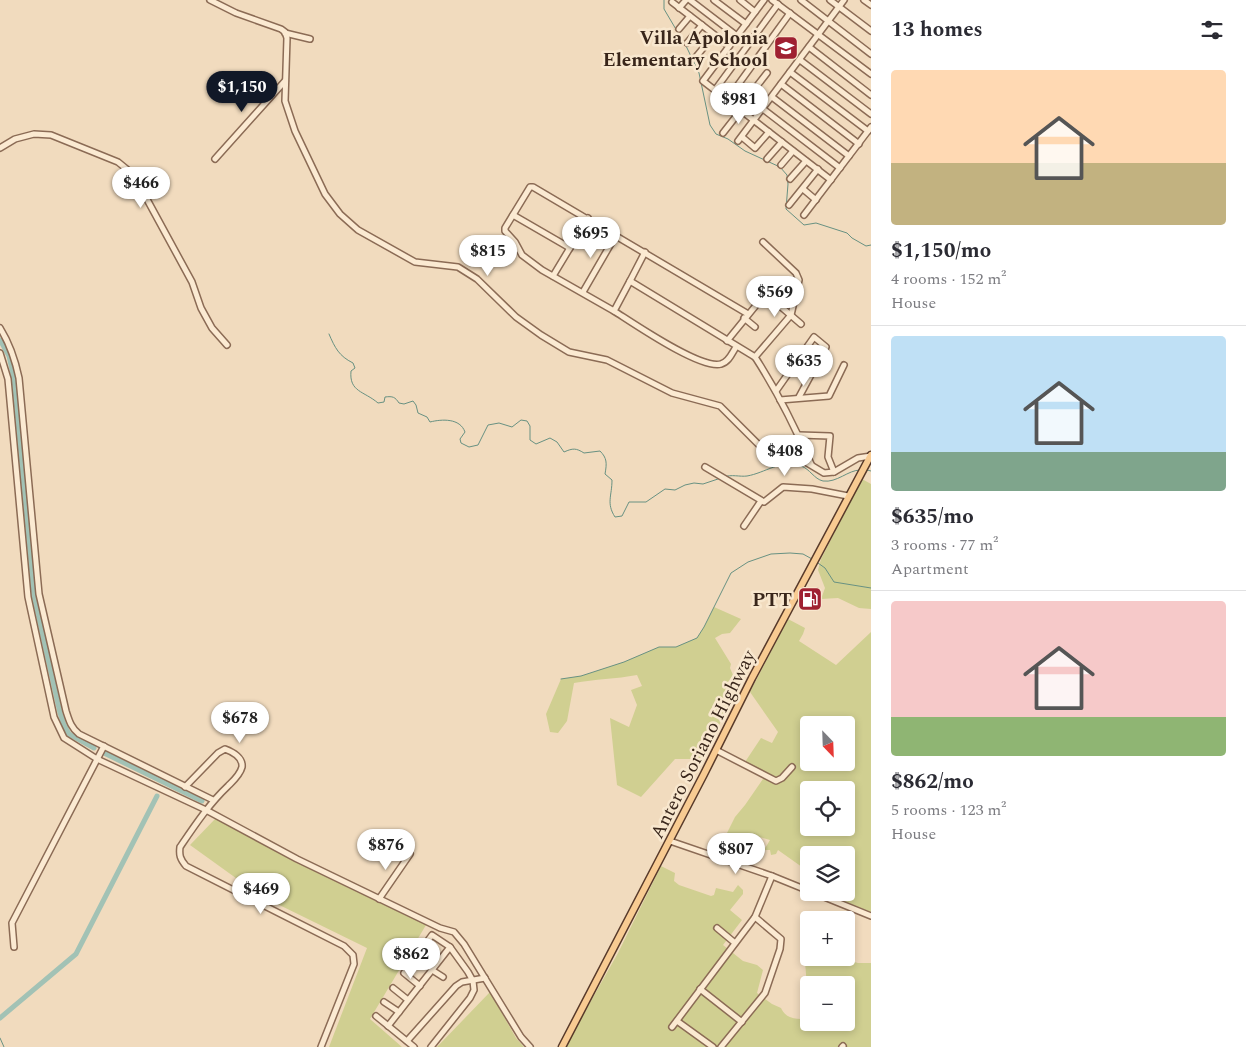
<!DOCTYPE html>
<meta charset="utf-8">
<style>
body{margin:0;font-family:Spectral,serif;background:#f2f2f3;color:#2b2b33;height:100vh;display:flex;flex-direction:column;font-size:19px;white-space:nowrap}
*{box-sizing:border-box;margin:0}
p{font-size:16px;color:#7c7c81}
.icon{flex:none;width:28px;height:28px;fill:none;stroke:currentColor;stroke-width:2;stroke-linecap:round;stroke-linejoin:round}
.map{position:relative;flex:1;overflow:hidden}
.panel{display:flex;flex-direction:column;background:#fff;width:375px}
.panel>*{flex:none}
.needle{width:32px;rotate:157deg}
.controls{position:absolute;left:800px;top:716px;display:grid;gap:10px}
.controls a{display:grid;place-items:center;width:55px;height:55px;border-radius:5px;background:#fff;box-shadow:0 2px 8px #0003;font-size:25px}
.price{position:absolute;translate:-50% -42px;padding:0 11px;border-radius:18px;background:#fff;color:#222;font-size:16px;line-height:32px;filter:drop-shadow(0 1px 2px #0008)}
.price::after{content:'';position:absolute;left:50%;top:30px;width:15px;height:11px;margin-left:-8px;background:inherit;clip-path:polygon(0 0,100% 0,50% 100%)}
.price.active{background:#111827;color:#fff}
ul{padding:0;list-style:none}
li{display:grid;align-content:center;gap:10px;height:265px;padding:0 20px}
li+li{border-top:1px solid #e1e1e2}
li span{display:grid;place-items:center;height:155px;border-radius:5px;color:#555}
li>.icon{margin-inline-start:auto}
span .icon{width:90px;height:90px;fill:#fffc;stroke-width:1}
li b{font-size:21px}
h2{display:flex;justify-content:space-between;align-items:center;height:60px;padding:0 20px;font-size:21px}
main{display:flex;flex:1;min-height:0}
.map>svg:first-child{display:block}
.green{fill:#d0cf91;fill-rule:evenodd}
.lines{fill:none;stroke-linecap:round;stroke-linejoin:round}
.stream{stroke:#689182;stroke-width:1}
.canal{stroke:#a2c2b5;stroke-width:5}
.minor-casing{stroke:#8b6b55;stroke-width:8}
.major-casing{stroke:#583a2a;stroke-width:9}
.minor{stroke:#fbead2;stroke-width:5}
.major{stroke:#f8cb92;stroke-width:6}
.labels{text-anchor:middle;stroke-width:5;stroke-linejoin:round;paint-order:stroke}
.poi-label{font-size:19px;font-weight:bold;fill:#39261b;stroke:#f8e7ce;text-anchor:end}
.street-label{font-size:19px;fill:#39261b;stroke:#f8e7ce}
</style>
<main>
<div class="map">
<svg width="871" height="1047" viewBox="0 0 871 1047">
<rect width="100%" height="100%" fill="#f1dbbe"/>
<g class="green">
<polygon points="862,479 871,484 871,609 859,608 838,598 821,599 825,588 818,570 821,559"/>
<path d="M714,607l27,12 -11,14 -8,1 -7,4 16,26 -1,4 3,7 -8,11 8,8 -29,65h-29l-34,38 -24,-12 -7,-67 19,9 8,-22 -6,-15 11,-4 -5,-11c-21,4 -42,4 -63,8l-7,38 -9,12 -8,-1 -4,-18 15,-35 20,-3 43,-14 35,-15h17l21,-9 7,-11z"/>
<path d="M788,619l17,9 -2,6 -4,7 37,24 35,-33v280l-52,-19 27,-1v-37h-37v17l-31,-22 -2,4 -5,1 -1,-5h-6l6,-10 -21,-6 -6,7 -4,2 -9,-7 -4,-1 9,-18 10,-12 20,-29 -22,-11 18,-27 11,5 6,-11 -28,-40zM809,725h37v37h-37zM809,790h37v38h-37z"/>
<polygon points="216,818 318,873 426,925 370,1019 402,1047 329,1047 367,948 261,896 190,845"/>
<path d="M661,866l14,7 -1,8 5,4 32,11 3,-1 2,-7 17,4 5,-7 5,5v4l-13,16 12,10 -19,25 20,16 14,4 6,5 -6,23 15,11 9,4c4,8 10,11 20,11 8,-29 6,-46 1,-75l7,3v11h31l18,5h13v84h-306l53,-94zM809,985h37v37h-37z"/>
<polygon points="490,992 516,1038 524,1047 437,1047"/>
</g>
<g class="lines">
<g class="stream">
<polyline points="664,0 664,9 687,48 699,73 710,125 716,134 728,139 745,151 780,167 787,175 788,184 786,209 804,225 816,223 847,233 852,238 866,246 871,245"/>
<path d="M329,334c6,14 10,22 24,29l2,5 -4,3c-2,21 13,20 27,32l6,-1 1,-5c8,-1 10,0 14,6l5,1 9,-3 3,4 2,8 9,4 3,5c12,-3 30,-4 35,10l-5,7 1,4 8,4 9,-2 10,-20 11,-2 13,4 9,-7 6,1 3,5v14l6,4 14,-6 7,4 7,10c9,-4 12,-4 20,1l16,-2c7,7 7,12 5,23l7,6c0,16 -6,23 3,37l7,-1 7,-14h17l19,-13 10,1 10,-5 9,-2 9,1 18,-6"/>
<polyline points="867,470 871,471"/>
<path d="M724,477c7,-3 16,0 23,-1 18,-3 34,-17 54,-10 9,3 13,13 22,15 14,2 25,-11 37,-11"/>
<polyline points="818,563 825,568 834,582 871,588"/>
<polyline points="561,679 581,676 624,662 659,647 676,647 697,638 704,627 731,573 748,562 771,554 790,553 803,554 812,559"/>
<polyline points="0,1038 4,1047"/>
</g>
<g class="canal">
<polyline points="0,340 9,356 14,379 34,596 60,713 64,725 69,734 94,748"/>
<polyline points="104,753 202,801"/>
<polyline points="0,1018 76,954 157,796"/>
</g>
<defs>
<g id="minor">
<polyline points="210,0 236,13 281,29 285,32 287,38 285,101 295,131 325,194 340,214 358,230 415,262 458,267 477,279 516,317 541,335 569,352 607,360 672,393 720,406 765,451 804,461 824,473 834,472 858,458 871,456"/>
<polyline points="690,0 737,36"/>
<polyline points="714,0 746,24"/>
<polyline points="740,0 755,12"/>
<polyline points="764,0 703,81 831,180"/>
<polyline points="772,0 871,74"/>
<polyline points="801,0 871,54"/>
<polyline points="830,0 871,31"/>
<polyline points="864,0 871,5"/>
<polyline points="672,2 729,46"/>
<polyline points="679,8 686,0"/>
<polyline points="679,29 690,16"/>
<polyline points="285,33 310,39"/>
<polyline points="687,43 702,25"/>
<polyline points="809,47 871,95"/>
<polyline points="695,58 714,35"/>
<polyline points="800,60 871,114"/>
<polyline points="790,72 868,131"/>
<polyline points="781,84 859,144"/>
<polyline points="715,90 778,4"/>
<polyline points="772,97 849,156"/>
<polyline points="727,100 790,13"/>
<polyline points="739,109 767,73"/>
<polyline points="763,109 840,168"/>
<polyline points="723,133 741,110"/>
<polyline points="742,137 755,148 769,132"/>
<polyline points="738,141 844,0"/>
<polyline points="0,148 15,139 34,134 51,135 118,162 129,171 137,181 192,282 201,308 212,328 227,345"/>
<polyline points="215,159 285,81"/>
<polyline points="767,159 782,142"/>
<polyline points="781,165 793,151"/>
<polyline points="790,179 806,161"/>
<polyline points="803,189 816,200"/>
<polyline points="789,205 818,169"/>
<polyline points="513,215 570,248"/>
<polyline points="804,215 871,127"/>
<path d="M763,242l33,31 3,7 -8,35 -36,42c22,34 40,70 56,107"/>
<polyline points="553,276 588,218"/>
<polyline points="630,281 645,252"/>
<polyline points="758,287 801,324"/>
<polyline points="583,292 616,235"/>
<polyline points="614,311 542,270 522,255 515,242 505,231 505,228 530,187 533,187 748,314"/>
<polyline points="744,318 755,327"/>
<path d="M0,328c10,16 15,31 19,50l20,216 27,117c3,9 5,17 13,23l134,66"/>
<polyline points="727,341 766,293"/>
<path d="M736,347c-4,6 -7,15 -15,17 -20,6 -88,-41 -107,-53l16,-30 125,76"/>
<polyline points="0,353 8,379 28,597 54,717 64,738 97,759 206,810 297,859 440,928 454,932 464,944 521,1037 530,1047"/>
<polyline points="776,391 814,337 826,347 799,397"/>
<polyline points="780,400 829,396 844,365"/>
<polyline points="799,435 830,436 828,457 834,472"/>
<polyline points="705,467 764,502 783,487 812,489 848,496"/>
<polyline points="744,526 761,501"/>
<polyline points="716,750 776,781 782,778 792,767"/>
<path d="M185,787l33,-34 7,-4c8,3 18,9 17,18 -2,8 -9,14 -14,19 -19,18 -33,39 -48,61 -1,8 0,12 6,19l158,80 9,9 1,9 -33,83"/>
<polyline points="670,841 772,876 809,891"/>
<polyline points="812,892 871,916"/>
<polyline points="379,899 410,854"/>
<polyline points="717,928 735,943"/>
<polyline points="14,947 12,923 104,746"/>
<polyline points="432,970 443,977"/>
<polyline points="420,986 404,973 432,935 450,947 468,972 473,981 474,990 470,998 431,1047"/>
<polyline points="393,988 408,1000"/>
<polyline points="700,989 742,1022"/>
<polyline points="384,1002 399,1012"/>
<polyline points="376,1016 414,1047"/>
<polyline points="677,1021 713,1047"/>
<polyline points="388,1026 450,947"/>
<polyline points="672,1027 755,917 772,876"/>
<polyline points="407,1041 456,986 462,982 485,978"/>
<polyline points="721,1047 765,993 780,949 781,939 755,917"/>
<polyline points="842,1047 843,1046"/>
</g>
<polyline id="major" points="562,1047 704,774 752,678 871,455"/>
</defs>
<use href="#minor" class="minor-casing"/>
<use href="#major" class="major-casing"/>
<use href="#minor" class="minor"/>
<use href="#major" class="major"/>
</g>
<defs>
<symbol id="school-square" viewBox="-11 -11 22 22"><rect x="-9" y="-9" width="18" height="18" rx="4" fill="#9f2031" stroke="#f8e7ce"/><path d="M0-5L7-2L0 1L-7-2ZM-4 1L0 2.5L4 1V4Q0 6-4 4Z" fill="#fff"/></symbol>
<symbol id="fuel-square" viewBox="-11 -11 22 22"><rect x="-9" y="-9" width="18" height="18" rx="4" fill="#9f2031" stroke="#f8e7ce"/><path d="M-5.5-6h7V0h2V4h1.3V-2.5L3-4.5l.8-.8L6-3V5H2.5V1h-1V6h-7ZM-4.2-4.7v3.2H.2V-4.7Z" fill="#fff"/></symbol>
</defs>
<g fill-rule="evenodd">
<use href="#school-square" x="772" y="34" width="28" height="28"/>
<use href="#fuel-square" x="796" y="585" width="28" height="28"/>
</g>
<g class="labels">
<g class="poi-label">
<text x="768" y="44">Villa Apolonia<tspan x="768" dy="22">Elementary School</tspan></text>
<text x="792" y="606">PTT</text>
</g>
<g class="street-label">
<text transform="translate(702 744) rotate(-63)" y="7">Antero Soriano Highway</text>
</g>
</g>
</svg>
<div class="controls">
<a><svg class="needle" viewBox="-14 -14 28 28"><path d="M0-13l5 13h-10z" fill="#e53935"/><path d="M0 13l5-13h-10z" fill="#7c7c81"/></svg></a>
<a><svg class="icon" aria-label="locate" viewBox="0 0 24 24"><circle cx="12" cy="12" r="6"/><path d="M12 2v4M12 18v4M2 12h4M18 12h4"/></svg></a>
<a><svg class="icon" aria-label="layers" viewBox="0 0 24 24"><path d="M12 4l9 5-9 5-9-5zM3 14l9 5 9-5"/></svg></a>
<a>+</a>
<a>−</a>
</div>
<b class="price active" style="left:242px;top:113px">$1,150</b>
<b class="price" style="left:739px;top:125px">$981</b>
<b class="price" style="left:141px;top:209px">$466</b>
<b class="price" style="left:591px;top:259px">$695</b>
<b class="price" style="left:488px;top:277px">$815</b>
<b class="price" style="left:775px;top:318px">$569</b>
<b class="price" style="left:804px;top:387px">$635</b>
<b class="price" style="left:785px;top:477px">$408</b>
<b class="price" style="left:240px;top:744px">$678</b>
<b class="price" style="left:386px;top:871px">$876</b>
<b class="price" style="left:736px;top:875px">$807</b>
<b class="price" style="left:261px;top:915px">$469</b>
<b class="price" style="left:411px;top:980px">$862</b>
</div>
<section class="panel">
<h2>13 homes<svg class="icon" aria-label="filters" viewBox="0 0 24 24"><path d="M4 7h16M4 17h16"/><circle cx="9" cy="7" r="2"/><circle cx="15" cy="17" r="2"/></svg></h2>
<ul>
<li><span style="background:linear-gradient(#ffd9b3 60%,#c2b280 0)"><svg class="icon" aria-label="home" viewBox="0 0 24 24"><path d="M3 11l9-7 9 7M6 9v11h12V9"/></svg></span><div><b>$1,150/mo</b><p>4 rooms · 152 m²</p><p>House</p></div></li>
<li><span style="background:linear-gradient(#bfe0f5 75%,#7fa58c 0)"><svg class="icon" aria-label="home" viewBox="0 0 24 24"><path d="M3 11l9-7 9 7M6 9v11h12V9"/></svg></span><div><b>$635/mo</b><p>3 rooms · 77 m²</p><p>Apartment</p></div></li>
<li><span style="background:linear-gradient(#f6c9c9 75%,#8fb573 0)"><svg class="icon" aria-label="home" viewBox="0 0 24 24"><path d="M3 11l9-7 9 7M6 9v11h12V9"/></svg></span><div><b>$862/mo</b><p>5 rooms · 123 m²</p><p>House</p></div></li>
</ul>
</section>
</main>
